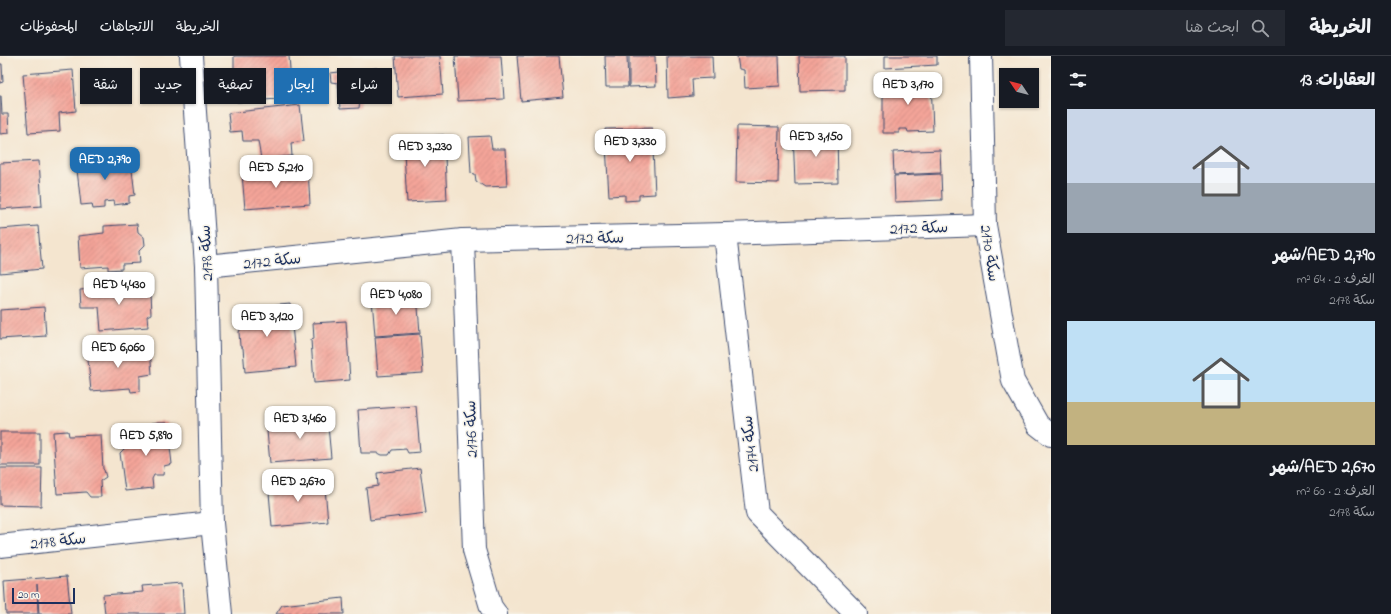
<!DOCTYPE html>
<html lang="ar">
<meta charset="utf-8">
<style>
body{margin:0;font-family:"Indie Flower","Playpen Sans Arabic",sans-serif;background:#242831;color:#f1f3f6;direction:rtl;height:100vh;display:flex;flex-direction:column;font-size:15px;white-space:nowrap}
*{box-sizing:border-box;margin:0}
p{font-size:13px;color:#9ea1a6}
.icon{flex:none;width:22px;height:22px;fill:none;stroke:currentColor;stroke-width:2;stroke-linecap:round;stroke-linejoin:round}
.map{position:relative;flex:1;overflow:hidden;direction:ltr}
.side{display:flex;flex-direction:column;background:#171b24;width:340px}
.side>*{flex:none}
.guide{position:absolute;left:12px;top:12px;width:380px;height:36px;direction:rtl;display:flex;gap:8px}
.needle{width:26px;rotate:305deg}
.buttons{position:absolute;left:999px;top:12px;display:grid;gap:8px}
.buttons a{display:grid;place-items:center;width:40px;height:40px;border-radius:0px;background:#171b24;box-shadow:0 1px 3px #0004;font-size:20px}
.scale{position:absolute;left:12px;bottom:10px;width:63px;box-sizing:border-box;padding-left:4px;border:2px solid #1b2f5e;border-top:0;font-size:11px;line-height:14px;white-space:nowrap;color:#1b2f5e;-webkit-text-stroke:3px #f7f3e8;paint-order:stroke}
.price{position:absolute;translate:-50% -34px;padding:0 9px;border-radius:8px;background:#fff;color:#222;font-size:13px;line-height:26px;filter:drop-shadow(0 1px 2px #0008)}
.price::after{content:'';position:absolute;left:50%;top:24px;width:12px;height:9px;margin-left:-6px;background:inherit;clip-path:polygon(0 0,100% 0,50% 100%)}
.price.selected{background:#1f6fb2;color:#fff}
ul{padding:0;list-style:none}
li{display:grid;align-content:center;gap:8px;height:212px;padding:0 16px}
li span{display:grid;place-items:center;height:124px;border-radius:0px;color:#555}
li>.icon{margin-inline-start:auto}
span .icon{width:72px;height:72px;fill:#fffc;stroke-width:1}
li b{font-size:17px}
h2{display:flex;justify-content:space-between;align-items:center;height:48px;padding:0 16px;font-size:17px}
.tag{padding:0 14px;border-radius:0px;background:#171b24;box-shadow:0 1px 3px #0004;font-size:14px;line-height:36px}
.tag.selected{background:#1f6fb2;color:#fff}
header{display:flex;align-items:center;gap:24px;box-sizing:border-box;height:56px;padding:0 20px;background:#171b24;border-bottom:1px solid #363941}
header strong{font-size:19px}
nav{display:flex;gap:22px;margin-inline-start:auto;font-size:14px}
.search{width:280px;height:36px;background:#242831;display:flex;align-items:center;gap:10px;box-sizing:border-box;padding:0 14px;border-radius:0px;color:#9ea1a6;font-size:15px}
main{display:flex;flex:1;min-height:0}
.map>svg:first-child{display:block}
.building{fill:url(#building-hatch)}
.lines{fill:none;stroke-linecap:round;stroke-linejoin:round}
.minor-casing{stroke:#3c4a6f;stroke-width:24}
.minor{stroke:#fff;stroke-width:22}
.labels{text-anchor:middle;stroke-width:3;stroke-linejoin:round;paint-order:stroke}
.street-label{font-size:16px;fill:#1b2f5e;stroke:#f7f3e8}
</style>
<header>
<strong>الخريطة</strong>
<div class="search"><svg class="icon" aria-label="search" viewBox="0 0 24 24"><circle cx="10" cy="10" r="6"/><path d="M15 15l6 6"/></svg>ابحث هنا</div>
<nav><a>الخريطة</a><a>الاتجاهات</a><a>المحفوظات</a></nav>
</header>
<main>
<section class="side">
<h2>العقارات: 13<svg class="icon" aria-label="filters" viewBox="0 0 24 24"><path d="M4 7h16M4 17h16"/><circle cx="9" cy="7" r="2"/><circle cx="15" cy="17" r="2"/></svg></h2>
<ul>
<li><span style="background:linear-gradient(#c9d6e8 60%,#9aa5b1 0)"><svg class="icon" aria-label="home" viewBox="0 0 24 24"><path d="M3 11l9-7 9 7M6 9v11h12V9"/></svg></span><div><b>AED 2,790/شهر</b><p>الغرف: 2 · 64 m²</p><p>سكة 2178</p></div></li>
<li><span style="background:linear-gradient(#bfe0f5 65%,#c2b280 0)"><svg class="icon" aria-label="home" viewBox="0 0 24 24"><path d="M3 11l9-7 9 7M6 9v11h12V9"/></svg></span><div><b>AED 2,670/شهر</b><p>الغرف: 2 · 60 m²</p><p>سكة 2178</p></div></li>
</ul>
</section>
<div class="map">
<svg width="1051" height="558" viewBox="0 0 1051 558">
<defs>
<pattern id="building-hatch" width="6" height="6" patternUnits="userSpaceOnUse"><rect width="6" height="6" fill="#f4a499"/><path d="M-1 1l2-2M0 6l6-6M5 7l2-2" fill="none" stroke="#c58680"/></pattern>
</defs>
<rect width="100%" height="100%" fill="#f7f3e8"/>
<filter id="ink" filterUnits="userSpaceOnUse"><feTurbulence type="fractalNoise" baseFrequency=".025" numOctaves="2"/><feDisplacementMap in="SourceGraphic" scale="8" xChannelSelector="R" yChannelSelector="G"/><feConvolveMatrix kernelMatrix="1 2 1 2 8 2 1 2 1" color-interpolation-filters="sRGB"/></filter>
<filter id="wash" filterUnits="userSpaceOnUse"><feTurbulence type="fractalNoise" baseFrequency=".012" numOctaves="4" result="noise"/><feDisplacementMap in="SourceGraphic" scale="16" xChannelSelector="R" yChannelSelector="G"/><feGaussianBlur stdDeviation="0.9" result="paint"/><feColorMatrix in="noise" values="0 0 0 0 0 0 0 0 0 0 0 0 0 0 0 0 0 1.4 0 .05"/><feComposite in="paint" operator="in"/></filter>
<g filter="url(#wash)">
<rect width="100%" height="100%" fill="#f4e5cf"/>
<g id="blocks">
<g class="building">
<polygon points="234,0 289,0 292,42 237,46 236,28 231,28 230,16 234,16"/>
<polygon points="395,0 440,0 443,38 398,41"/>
<polygon points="455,0 501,0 504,43 458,45"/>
<polygon points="517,0 559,0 563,41 521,45"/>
<polygon points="605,0 627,0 628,31 606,31"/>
<polygon points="629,0 655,0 656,30 629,31"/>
<polygon points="667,0 712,0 713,22 692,23 693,40 668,42"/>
<polygon points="737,0 779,0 780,30 745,32 744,14 739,13"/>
<polygon points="799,0 845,0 845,34 800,35"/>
<polygon points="885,0 937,0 937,9 885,12"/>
<polygon points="0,8 2,8 3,26 0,27"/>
<polygon points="377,12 378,43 360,44 359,52 340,53 338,27 331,26 330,17"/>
<polygon points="73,14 76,55 59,57 60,75 28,77 23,18"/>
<polygon points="931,23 933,75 908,76 907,73 899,73 899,77 883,77 883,25"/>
<polygon points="0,40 1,40 2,58 8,58 9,77 0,78"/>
<polygon points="300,49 304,85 291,87 292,100 261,103 258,85 243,85 242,75 230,76 228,57"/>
<polygon points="737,70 779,71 778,127 736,126"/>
<polygon points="652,72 655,138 639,139 639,144 625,145 625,139 609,140 605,73"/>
<polygon points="793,76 837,76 838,127 795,128"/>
<polygon points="444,79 447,144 407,146 403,81"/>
<polygon points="490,80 492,93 505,93 507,130 485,131 476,125 475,118 471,117 469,81"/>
<polygon points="940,94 941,117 894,119 893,96"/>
<polygon points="124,100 125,106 131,106 135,139 129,140 129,147 114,149 113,145 104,146 104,152 93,153 92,148 81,149 76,105"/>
<polygon points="39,105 42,150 0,153 0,107"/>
<polygon points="308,113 310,148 245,153 242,118"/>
<polygon points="941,118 942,144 895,146 894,120"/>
<polygon points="137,168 138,176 144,181 145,189 139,195 140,207 122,208 122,213 108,214 108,210 80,212 78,180 104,177 104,170"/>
<polygon points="38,170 42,213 0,217 0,173"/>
<polygon points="139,229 150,238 151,258 147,260 148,271 101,275 99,251 81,251 80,234"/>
<polygon points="417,239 420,277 375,280 372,243"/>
<polygon points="290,248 296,311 245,316 243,292 240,290 239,276 241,272 239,253"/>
<polygon points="44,251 46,280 0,283 0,254"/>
<polygon points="346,265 350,324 314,327 311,284 314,283 313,267"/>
<polygon points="420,278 423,317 378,320 375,281"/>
<polygon points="121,291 122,295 150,294 152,318 140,320 140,335 131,336 130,332 91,335 87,294"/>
<polygon points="416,350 420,396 408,397 406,393 392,394 389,399 382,399 378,397 361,397 358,354"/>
<polygon points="327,359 331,402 270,407 267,375 278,374 278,364"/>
<polygon points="159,366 167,366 172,408 164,410 163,419 154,419 152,423 153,432 125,435 120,397 132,385 132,377 152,374 152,367"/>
<polygon points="68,375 69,380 101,379 103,413 104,414 106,421 100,425 101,441 90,441 86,436 57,438 53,376"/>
<rect x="0" y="376" width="40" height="33"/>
<polygon points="0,412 42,412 41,450 0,449"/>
<polygon points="420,412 426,457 370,464 366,432 378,430 377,417"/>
<polygon points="324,421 328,466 272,471 268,425 283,424 285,431 300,430 300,423"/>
<polygon points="67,520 71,558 39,558 37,529 38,558 6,558 4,525"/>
<polygon points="182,527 184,558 105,558 103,539 143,536 142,530"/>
<polygon points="343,542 344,558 276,558 282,549"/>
</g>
</g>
</g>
<g filter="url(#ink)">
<use href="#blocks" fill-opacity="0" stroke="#3c4a6f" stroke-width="1"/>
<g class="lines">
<defs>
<g id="minor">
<polyline points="191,0 206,210 212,467 221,558"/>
<polyline points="981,0 985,169 1013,325 1038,369 1051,379"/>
<polyline points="725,178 757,457 856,558"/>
<polyline points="463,184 474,494 491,551 496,558"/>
<polyline points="206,210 463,184 725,178 985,169"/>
<polyline points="0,490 212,467"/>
</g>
</defs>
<use href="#minor" class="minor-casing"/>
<use href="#minor" class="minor"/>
</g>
</g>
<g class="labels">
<g class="street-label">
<text transform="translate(919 171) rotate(-2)" y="6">سكة 2172</text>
<text transform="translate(595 181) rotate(-1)" y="6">سكة 2172</text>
<text transform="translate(205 197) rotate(-93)" y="6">سكة 2178</text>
<text transform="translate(991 197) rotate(81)" y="6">سكة 2170</text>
<text transform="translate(272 204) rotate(-6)" y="6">سكة 2172</text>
<text transform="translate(470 373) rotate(-92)" y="6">سكة 2176</text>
<text transform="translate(749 388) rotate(-97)" y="6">سكة 2174</text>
<text transform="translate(58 484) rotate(-6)" y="6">سكة 2178</text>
</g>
</g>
</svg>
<div class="buttons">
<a><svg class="needle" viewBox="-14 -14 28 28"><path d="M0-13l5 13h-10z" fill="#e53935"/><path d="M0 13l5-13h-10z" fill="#9ea1a6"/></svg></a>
</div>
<div class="scale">20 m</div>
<b class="price" style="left:908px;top:50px">AED 3,170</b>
<b class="price" style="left:816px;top:102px">AED 3,150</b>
<b class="price" style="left:630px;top:107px">AED 3,330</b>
<b class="price" style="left:425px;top:112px">AED 3,230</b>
<b class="price selected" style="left:105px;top:125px">AED 2,790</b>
<b class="price" style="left:276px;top:133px">AED 5,210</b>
<b class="price" style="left:119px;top:250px">AED 4,430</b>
<b class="price" style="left:396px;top:260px">AED 4,080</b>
<b class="price" style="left:267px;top:282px">AED 3,120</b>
<b class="price" style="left:118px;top:313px">AED 6,060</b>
<b class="price" style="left:300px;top:384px">AED 3,460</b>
<b class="price" style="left:146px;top:401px">AED 5,890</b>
<b class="price" style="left:298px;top:447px">AED 2,670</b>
<div class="guide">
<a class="tag">شراء</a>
<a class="tag selected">إيجار</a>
<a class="tag">تصفية</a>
<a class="tag">جديد</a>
<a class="tag">شقة</a>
</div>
</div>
</main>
